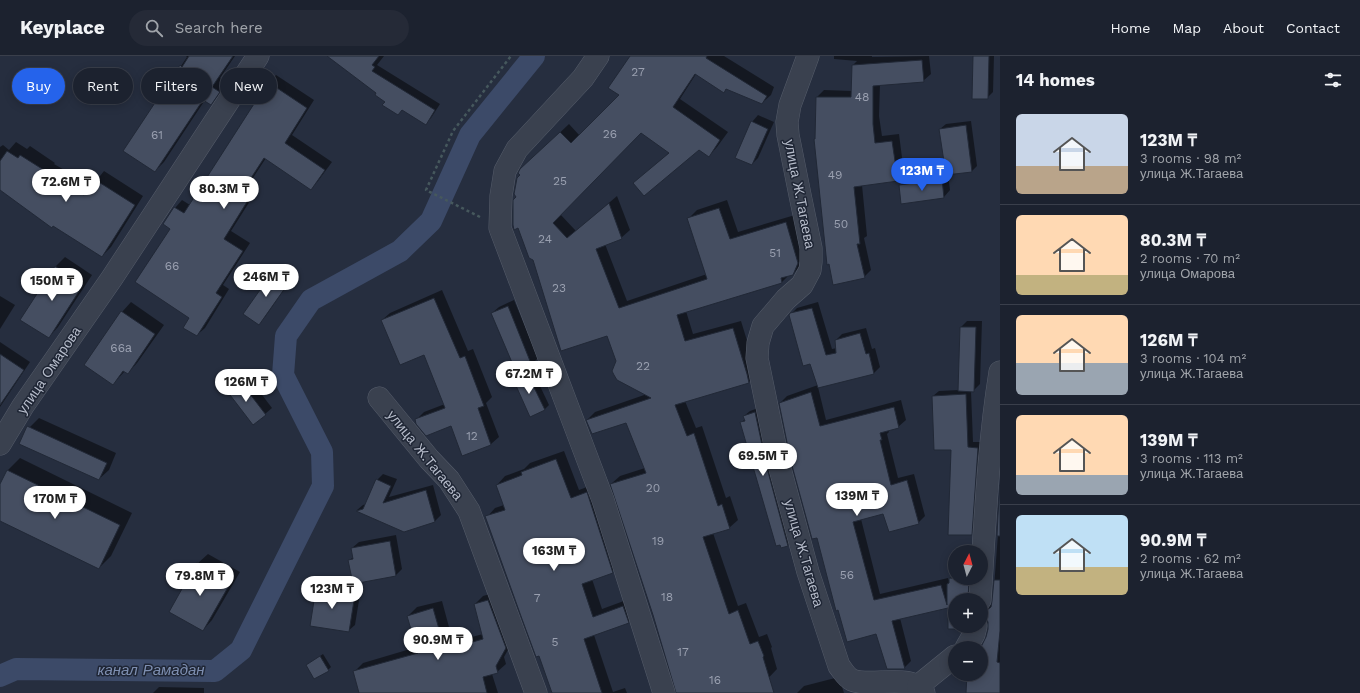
<!DOCTYPE html>
<meta charset="utf-8">
<style>
body{margin:0;font-family:"Work Sans",sans-serif;background:#252a37;color:#f1f3f6;height:100vh;display:flex;flex-direction:column;font-size:15px;white-space:nowrap}
*{box-sizing:border-box;margin:0}
p{font-size:13px;color:#a0a4aa}
.icon{flex:none;width:22px;height:22px;fill:none;stroke:currentColor;stroke-width:2;stroke-linecap:round;stroke-linejoin:round}
.map{position:relative;flex:1;overflow:hidden}
.details{display:flex;flex-direction:column;background:#1c222f;width:360px}
.details>*{flex:none}
.banner{position:absolute;left:12px;top:12px;width:380px;height:36px;display:flex;gap:8px}
.needle{width:26px;rotate:6deg}
.fabs{position:absolute;left:948px;top:489px;display:grid;gap:8px}
.fabs a{display:grid;place-items:center;width:40px;height:40px;border-radius:50%;background:#1c222f;box-shadow:0 2px 10px #0003,0 0 0 1px #3a3f4b;font-size:20px}
.price{position:absolute;translate:-50% -34px;padding:0 9px;border-radius:14px;background:#fff;color:#222;font-size:13px;line-height:26px;filter:drop-shadow(0 1px 2px #0008)}
.price::after{content:'';position:absolute;left:50%;top:24px;width:12px;height:9px;margin-left:-6px;background:inherit;clip-path:polygon(0 0,100% 0,50% 100%)}
.price.on{background:#2563eb;color:#fff}
ul{padding:0;list-style:none}
li{display:flex;align-items:center;gap:12px;height:100px;padding:0 16px}
li+li{border-top:1px solid #3a3f4b}
li span{display:grid;place-items:center;flex:none;width:112px;height:80px;border-radius:6px;color:#555}
li>.icon{margin-inline-start:auto}
span .icon{width:48px;height:48px;fill:#fffc;stroke-width:1}
li b{font-size:17px}
h2{display:flex;justify-content:space-between;align-items:center;height:48px;padding:0 16px;font-size:17px}
.tag{padding:0 14px;border-radius:18px;background:#1c222f;box-shadow:0 2px 10px #0003,0 0 0 1px #3a3f4b;font-size:14px;line-height:36px}
.tag.on{background:#2563eb;color:#fff}
header{display:flex;align-items:center;gap:24px;box-sizing:border-box;height:56px;padding:0 20px;background:#1c222f;border-bottom:1px solid #3a3f4b}
header strong{font-size:19px}
nav{display:flex;gap:22px;margin-inline-start:auto;font-size:14px}
.search{width:280px;height:36px;background:#252a37;display:flex;align-items:center;gap:10px;box-sizing:border-box;padding:0 14px;border-radius:22px;color:#a0a4aa;font-size:15px}
main{display:flex;flex:1;min-height:0}
.map>svg:first-child{display:block}
.shadow{fill:#0007}
.lines{fill:none;stroke-linecap:round;stroke-linejoin:round}
.canal{stroke:#3c4a68;stroke-width:22}
.building{fill:#454e61;stroke:#212836}
.minor-casing{stroke:#555c6a;stroke-width:23}
.path{stroke:#46585d;stroke-width:2.5;stroke-dasharray:3 3;stroke-linecap:butt}
.minor{stroke:#3a414f;stroke-width:22}
.labels{text-anchor:middle;stroke-width:3;stroke-linejoin:round;paint-order:stroke}
.number-label{font-size:12px;fill:#9aa0b0}
.street-label{font-size:14px;fill:#b6bcca;stroke:#1f2635}
.water-label{font-size:15px;font-style:italic;fill:#7e8fb1;stroke:#1f2635}
</style>
<header>
<strong>Keyplace</strong>
<div class="search"><svg class="icon" aria-label="search" viewBox="0 0 24 24"><circle cx="10" cy="10" r="6"/><path d="M15 15l6 6"/></svg>Search here</div>
<nav><a>Home</a><a>Map</a><a>About</a><a>Contact</a></nav>
</header>
<main>
<div class="map">
<svg width="1000" height="637" viewBox="0 0 1000 637">
<rect width="100%" height="100%" fill="#262e3f"/>
<g class="shadow">
<polygon points="186,0 235,0 220,22 227,27 219,40 210,48 205,44 164,106 155,115 125,94 187,1"/>
<polygon points="336,0 384,0 377,9 440,48 431,62 425,68 403,53 398,58 386,45"/>
<polygon points="631,0 724,0 774,31 771,39 762,47 727,32 724,36 696,18 680,43 728,76 717,91 709,100 699,93 634,127 670,96 641,76 560,158 576,175 617,140 630,174 621,182 605,188 627,245 707,218 689,162 697,154 727,144 738,176 795,159 806,198 801,209 793,218 789,219 782,226 686,255 693,278 741,265 757,317 749,326 685,345 696,372 702,370 726,442 730,440 738,464 729,472 713,477 738,550 746,547 759,581 767,578 772,591 771,592 777,613 754,637 677,637 677,633 611,428 620,420 645,412 626,366 587,364 595,356 647,338 617,305 607,278 518,141 521,119 530,105 569,68 580,80 620,39"/>
<polygon points="834,0 872,0 872,1 929,0 931,18 923,25 880,28 879,60 882,80 899,78 904,117 897,124 862,129 867,180 864,182 871,214 864,221 816,82 817,41 824,34 852,35 853,9 857,5 834,3"/>
<polygon points="974,0 994,0 993,36 987,42"/>
<polygon points="118,12 131,20 120,37 115,15"/>
<polygon points="276,19 314,44 292,79 332,106 318,125 311,133 266,102 249,128 257,134 231,175 250,187 223,229 229,233 205,272 197,279 190,262 172,173 175,152 182,144 190,149 268,27"/>
<polygon points="758,59 774,66 758,102 752,108 752,66"/>
<polygon points="971,65 977,110 972,115 948,118 950,134 944,141 900,130 906,123 946,117 940,73 946,68"/>
<polygon points="16,86 27,93 30,90 55,107 54,108 92,130 104,115 143,140 111,191 102,200 0,133 0,91 3,89 9,94"/>
<polygon points="65,201 92,219 58,271 49,281 22,263 56,210"/>
<polygon points="281,208 295,218 265,261 259,267 244,258 275,214"/>
<polygon points="442,234 468,295 473,293 492,341 486,347 499,381 491,388 452,369 416,364 424,356 445,348 425,297 382,264 390,257"/>
<polygon points="0,240 15,249 0,273"/>
<polygon points="514,244 538,302 531,309 492,257 499,251"/>
<polygon points="131,246 164,269 137,307 128,317 125,315 113,328 122,256"/>
<polygon points="818,246 832,293 837,292 836,284 842,278 866,272 872,293 875,292 880,311 874,317 818,331 826,364 901,344 906,364 898,371 888,373 889,376 887,378 898,422 914,418 925,460 918,467 884,457 861,463 880,538 948,522 948,524 955,518 955,522 975,522 977,544 955,544 955,570 964,570 962,572 949,572 949,551 900,562 911,605 904,612 877,577 780,347 787,340 818,329 811,307 790,259 797,252"/>
<polygon points="967,265 982,265 980,328 973,335 971,335 973,386 983,386 977,473 971,478 952,392 933,340 939,335 959,334 961,271"/>
<polygon points="0,286 30,306 0,351"/>
<polygon points="532,313 549,349 544,354 514,324 519,319"/>
<polygon points="247,319 272,352 265,358 228,335"/>
<polygon points="761,351 793,484 788,489 741,367 745,363 744,360 750,355"/>
<polygon points="39,362 116,397 109,414 99,423 29,372"/>
<polygon points="564,395 579,434 595,428 621,508 612,516 592,523 602,553 632,542 637,558 628,566 594,579 613,636 625,632 627,637 553,637 540,598 487,461 495,452 504,449 497,429 505,420 524,413 530,407"/>
<polygon points="20,402 132,457 111,500 99,512 0,463 0,430 8,414"/>
<polygon points="383,418 397,423 389,441 433,429 441,459 435,465 404,475 357,454 363,449 366,448 377,424"/>
<polygon points="1000,451 1000,637 967,637 968,618 981,618 981,593 987,582 989,567 986,561 981,558 981,548 987,550 992,549 993,545"/>
<polygon points="396,479 402,513 396,519 354,527 350,504 354,500 352,492 359,486"/>
<polygon points="208,498 240,516 212,564 203,574 198,507"/>
<polygon points="324,526 361,532 355,569 348,575 311,569 317,532"/>
<polygon points="497,536 514,583 504,601 506,608 497,616 492,618 498,637 360,637 354,616 363,607 417,591 408,560 417,551 442,545 453,586 483,578 475,548 483,540"/>
<polygon points="323,598 331,611 328,614 307,609"/>
<polygon points="839,621 844,637 797,637 804,630"/>
<polygon points="159,631 204,632 204,637 153,637"/>
</g>
<g class="lines">
<polyline class="canal" points="0,620 16,613 215,615 241,594 323,430 322,396 283,319 286,280 311,244 400,195 431,165 470,79 534,0"/>
</g>
<g class="building">
<polygon points="189,0 233,0 212,31 220,36 211,49 203,44 155,116 123,95 180,9 182,11"/>
<polygon points="327,0 379,0 372,9 375,11 372,15 435,54 426,69 402,54 398,59 382,49 385,46 375,39 376,37"/>
<polygon points="630,0 707,0 706,2 767,40 762,48 726,33 724,37 695,18 673,51 720,84 709,101 699,94 644,140 633,127 669,97 641,77 553,167 567,182 609,147 622,183 596,193 619,252 707,223 687,162 719,152 730,183 786,166 798,207 793,219 781,222 782,227 677,259 685,285 733,272 747,318 749,327 675,349 687,380 694,377 718,450 722,448 730,473 703,481 729,558 738,554 750,588 758,585 764,600 763,601 774,637 676,637 653,559 610,428 646,417 626,367 592,378 586,364 651,342 617,324 614,319 612,315 616,305 607,280 561,295 533,204 529,202 518,172 514,174 513,169 513,144 516,141 514,138 517,122 520,119 518,117 520,113 560,76 571,87 619,39 608,32"/>
<polygon points="973,0 989,0 988,43 972,43"/>
<polygon points="922,4 924,26 873,30 873,68 875,87 892,85 898,125 854,131 860,188 857,188 865,222 833,229 829,208 827,209 814,83 815,83 816,41 851,41 852,9"/>
<polygon points="114,14 129,23 118,41 103,32"/>
<polygon points="268,26 307,52 285,87 325,114 311,134 264,102 242,136 250,141 224,183 243,195 216,237 222,241 197,280 183,272 189,262 135,226 170,173 163,168 174,151 184,157"/>
<polygon points="751,65 768,73 752,109 735,102"/>
<polygon points="966,69 972,116 946,119 939,73"/>
<polygon points="7,95 18,102 20,99 47,116 46,117 84,139 94,123 135,149 102,201 53,170 52,172 0,134 0,105"/>
<polygon points="942,123 944,142 901,148 899,129"/>
<polygon points="55,210 83,229 49,282 20,264"/>
<polygon points="274,214 290,225 259,269 243,258"/>
<polygon points="434,242 460,302 465,300 484,350 478,352 491,389 462,400 451,370 426,380 416,368 415,363 445,352 424,299 400,309 381,264"/>
<polygon points="508,250 532,310 516,316 491,257"/>
<polygon points="812,252 826,299 836,297 835,284 860,277 866,298 869,297 874,318 818,332 810,308 803,310 789,259 790,257"/>
<polygon points="121,255 155,278 128,318 123,315 113,329 84,309"/>
<polygon points="960,271 976,271 974,336 958,335"/>
<polygon points="0,298 24,314 0,349"/>
<polygon points="527,317 545,354 530,361 513,323"/>
<polygon points="240,325 266,359 253,369 227,335"/>
<polygon points="811,336 820,370 894,351 899,372 880,377 882,384 880,384 891,429 907,424 919,468 889,476 883,458 853,466 874,544 941,529 947,549 947,528 949,527 949,522 969,523 968,544 955,544 955,570 963,570 962,573 948,573 948,552 892,565 905,613 887,613 876,578 847,586 838,554 836,555 817,482 812,483 791,406 779,347"/>
<polygon points="966,338 968,391 978,392 972,479 948,479 951,394 934,394 932,340"/>
<polygon points="755,356 767,412 788,490 781,492 780,489 776,490 774,483 740,366 745,365 743,360"/>
<polygon points="27,370 107,407 99,424 19,388"/>
<polygon points="556,403 571,442 587,436 613,517 582,528 593,561 623,550 629,567 584,583 602,637 552,637 539,600 536,601 522,563 485,460 505,454 496,429 522,419 521,416"/>
<polygon points="7,414 120,469 99,513 0,465 0,428"/>
<polygon points="376,423 391,430 383,447 426,434 435,466 404,476 356,455 363,453"/>
<polygon points="1000,429 1000,480 997,480 998,459"/>
<polygon points="390,485 396,520 353,528 348,504 353,503 351,492"/>
<polygon points="197,506 231,526 203,575 169,556"/>
<polygon points="994,524 1000,524 1000,575 997,606 1000,607 1000,637 966,637 967,618 981,618 981,591 986,581 988,573 988,566 985,561 981,559 981,556 986,555 991,551 992,545"/>
<polygon points="316,532 355,538 349,576 310,570"/>
<polygon points="488,544 506,592 496,610 498,617 483,621 487,637 359,637 353,615 418,597 407,560 433,552 445,594 483,583 474,548"/>
<polygon points="320,600 329,615 314,623 306,609"/>
</g>
<g class="lines">
<defs>
<g id="minor">
<polyline points="598,0 583,22 517,93 505,115 501,140 500,172 603,444 664,637"/>
<path d="M808,0l-18,49 -3,17 1,13 12,60 11,53v14l-1,8 -8,15 -16,14 -23,27 -5,17 -1,15 22,107 29,107 31,94c4,5 7,11 13,14 18,8 61,-8 72,13"/>
<polyline points="379,342 429,403 449,424 469,455 536,637"/>
<polyline points="0,388 23,350 112,222 258,0"/>
<path d="M980,544c5,-76 8,-153 20,-228"/>
<polyline points="966,592 974,578 976,570"/>
<polyline points="918,630 955,600"/>
</g>
</defs>
<use href="#minor" class="minor-casing"/>
<polyline class="path" points="480,161 426,134 453,75 511,0"/>
<use href="#minor" class="minor"/>
</g>
<g class="labels">
<g class="number-label">
<text x="638" y="20">27</text>
<text x="862" y="45">48</text>
<text x="610" y="82">26</text>
<text x="157" y="83">61</text>
<text x="835" y="123">49</text>
<text x="560" y="129">25</text>
<text x="841" y="172">50</text>
<text x="545" y="187">24</text>
<text x="775" y="201">51</text>
<text x="172" y="214">66</text>
<text x="559" y="236">23</text>
<text x="121" y="296">66а</text>
<text x="643" y="314">22</text>
<text x="472" y="384">12</text>
<text x="653" y="436">20</text>
<text x="658" y="489">19</text>
<text x="847" y="523">56</text>
<text x="667" y="545">18</text>
<text x="537" y="546">7</text>
<text x="555" y="590">5</text>
<text x="683" y="600">17</text>
<text x="715" y="628">16</text>
</g>
<g class="street-label">
<text transform="translate(800 138) rotate(79)" y="5">улица Ж.Тагаева</text>
<text transform="translate(49 314) rotate(-56)" y="5">улица Омарова</text>
<text transform="translate(425 399) rotate(51)" y="5">улица Ж.Тагаева</text>
<text transform="translate(804 497) rotate(74)" y="5">улица Ж.Тагаева</text>
</g>
<g class="water-label">
<text x="151" y="619">канал Рамадан</text>
</g>
</g>
</svg>
<div class="fabs">
<a><svg class="needle" viewBox="-14 -14 28 28"><path d="M0-13l5 13h-10z" fill="#e53935"/><path d="M0 13l5-13h-10z" fill="#a0a4aa"/></svg></a>
<a>+</a>
<a>−</a>
</div>
<b class="price on" style="left:922px;top:136px">123M ₸</b>
<b class="price" style="left:66px;top:147px">72.6M ₸</b>
<b class="price" style="left:224px;top:154px">80.3M ₸</b>
<b class="price" style="left:266px;top:242px">246M ₸</b>
<b class="price" style="left:52px;top:246px">150M ₸</b>
<b class="price" style="left:529px;top:339px">67.2M ₸</b>
<b class="price" style="left:246px;top:347px">126M ₸</b>
<b class="price" style="left:763px;top:421px">69.5M ₸</b>
<b class="price" style="left:857px;top:461px">139M ₸</b>
<b class="price" style="left:55px;top:464px">170M ₸</b>
<b class="price" style="left:554px;top:516px">163M ₸</b>
<b class="price" style="left:200px;top:541px">79.8M ₸</b>
<b class="price" style="left:332px;top:554px">123M ₸</b>
<b class="price" style="left:438px;top:605px">90.9M ₸</b>
<div class="banner">
<a class="tag on">Buy</a>
<a class="tag">Rent</a>
<a class="tag">Filters</a>
<a class="tag">New</a>
</div>
</div>
<section class="details">
<h2>14 homes<svg class="icon" aria-label="filters" viewBox="0 0 24 24"><path d="M4 7h16M4 17h16"/><circle cx="9" cy="7" r="2"/><circle cx="15" cy="17" r="2"/></svg></h2>
<ul>
<li><span style="background:linear-gradient(#c9d6e8 65%,#b9a48a 0)"><svg class="icon" aria-label="home" viewBox="0 0 24 24"><path d="M3 11l9-7 9 7M6 9v11h12V9"/></svg></span><div><b>123M ₸</b><p>3 rooms · 98 m²</p><p>улица Ж.Тагаева</p></div></li>
<li><span style="background:linear-gradient(#ffd9b3 75%,#c2b280 0)"><svg class="icon" aria-label="home" viewBox="0 0 24 24"><path d="M3 11l9-7 9 7M6 9v11h12V9"/></svg></span><div><b>80.3M ₸</b><p>2 rooms · 70 m²</p><p>улица Омарова</p></div></li>
<li><span style="background:linear-gradient(#ffd9b3 60%,#9aa5b1 0)"><svg class="icon" aria-label="home" viewBox="0 0 24 24"><path d="M3 11l9-7 9 7M6 9v11h12V9"/></svg></span><div><b>126M ₸</b><p>3 rooms · 104 m²</p><p>улица Ж.Тагаева</p></div></li>
<li><span style="background:linear-gradient(#ffd9b3 75%,#9aa5b1 0)"><svg class="icon" aria-label="home" viewBox="0 0 24 24"><path d="M3 11l9-7 9 7M6 9v11h12V9"/></svg></span><div><b>139M ₸</b><p>3 rooms · 113 m²</p><p>улица Ж.Тагаева</p></div></li>
<li><span style="background:linear-gradient(#bfe0f5 65%,#c2b280 0)"><svg class="icon" aria-label="home" viewBox="0 0 24 24"><path d="M3 11l9-7 9 7M6 9v11h12V9"/></svg></span><div><b>90.9M ₸</b><p>2 rooms · 62 m²</p><p>улица Ж.Тагаева</p></div></li>
</ul>
</section>
</main>
